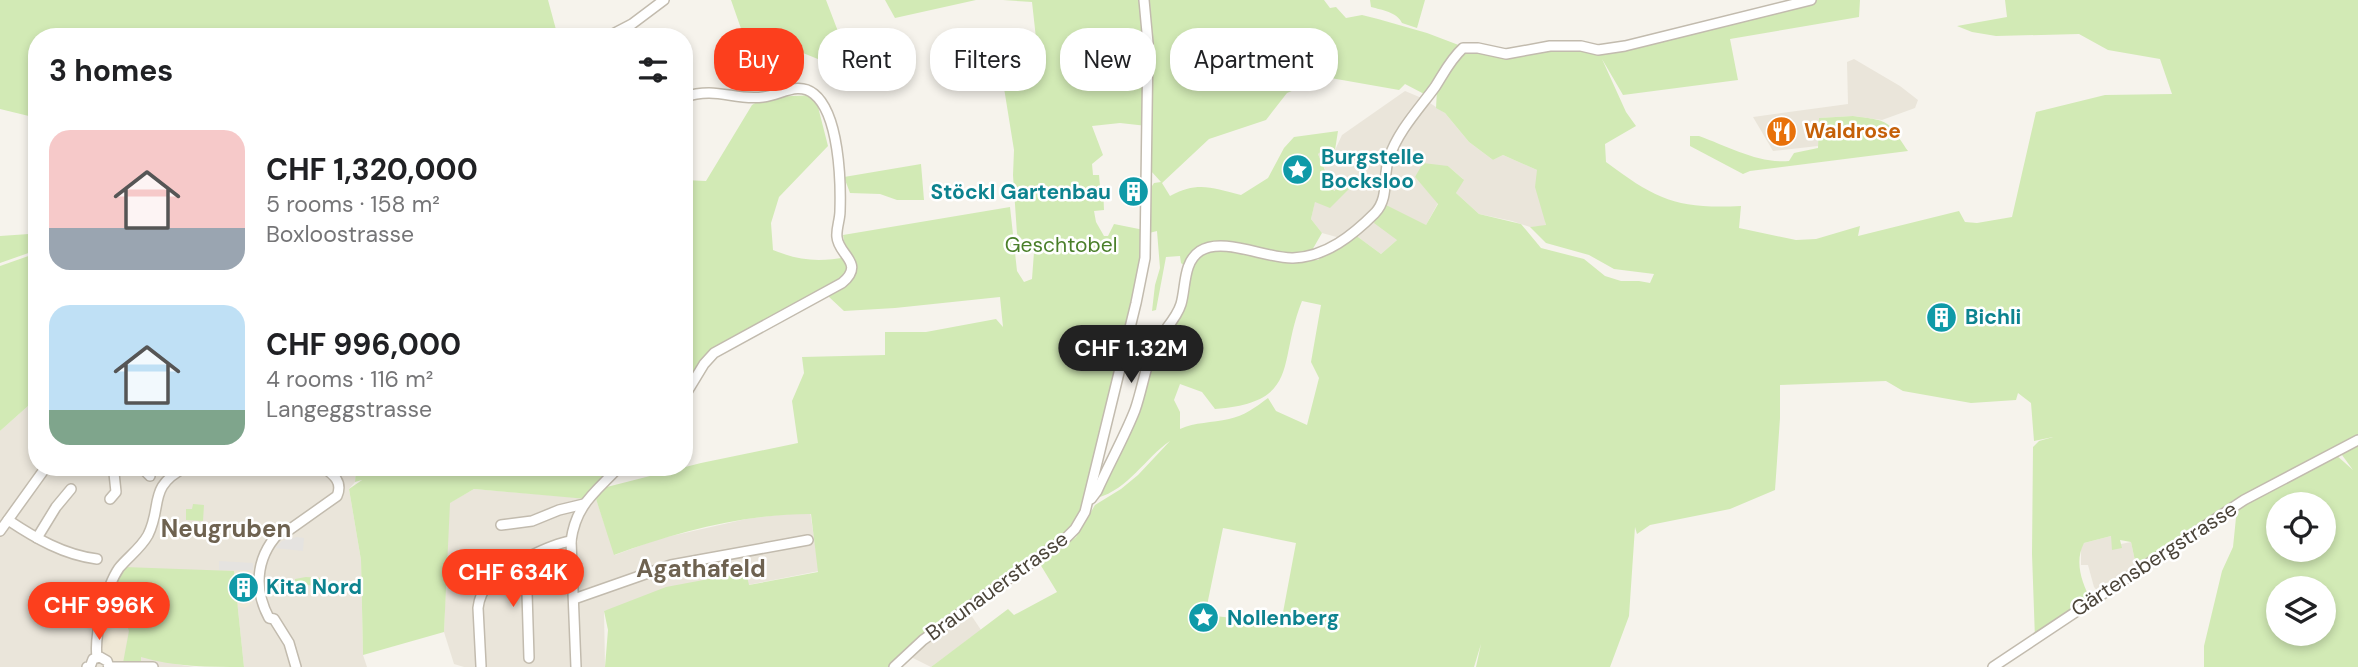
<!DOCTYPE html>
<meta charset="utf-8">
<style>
body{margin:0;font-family:"DM Sans",sans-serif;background:#f6f6f6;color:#202124;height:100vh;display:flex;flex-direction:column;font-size:26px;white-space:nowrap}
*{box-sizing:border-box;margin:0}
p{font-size:23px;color:#757577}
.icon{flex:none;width:38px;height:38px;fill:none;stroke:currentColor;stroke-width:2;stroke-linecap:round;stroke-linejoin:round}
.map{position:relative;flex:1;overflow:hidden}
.side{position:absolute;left:28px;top:28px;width:665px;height:448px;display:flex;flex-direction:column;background:#fff;border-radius:28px;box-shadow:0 4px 10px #0003}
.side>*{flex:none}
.hud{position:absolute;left:714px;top:28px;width:665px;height:63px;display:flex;gap:14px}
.fabs{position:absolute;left:2266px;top:492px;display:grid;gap:14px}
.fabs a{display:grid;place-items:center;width:70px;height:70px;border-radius:50%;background:#fff;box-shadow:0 4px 10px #0003;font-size:35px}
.price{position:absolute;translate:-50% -60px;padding:0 16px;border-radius:24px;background:#fc3f1d;color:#fff;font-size:23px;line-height:46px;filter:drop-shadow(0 2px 4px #0008)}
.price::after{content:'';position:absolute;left:50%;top:42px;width:21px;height:16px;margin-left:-10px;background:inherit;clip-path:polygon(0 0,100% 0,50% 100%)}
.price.on{background:#222;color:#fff}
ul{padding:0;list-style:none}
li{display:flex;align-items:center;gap:21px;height:175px;padding:0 21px}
li span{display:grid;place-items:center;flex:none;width:196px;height:140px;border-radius:21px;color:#555}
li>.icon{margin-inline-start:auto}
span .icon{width:84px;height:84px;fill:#fffc;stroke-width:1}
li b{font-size:30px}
h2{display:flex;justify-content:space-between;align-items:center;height:84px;padding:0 21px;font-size:30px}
.tag{padding:0 24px;border-radius:28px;background:#fff;box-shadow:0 4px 10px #0003;font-size:24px;line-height:63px}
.tag.on{background:#fc3f1d;color:#fff}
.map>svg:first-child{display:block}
.residential{fill:#eae5da}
.education{fill:#efe8d6}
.green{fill:#d2eab5;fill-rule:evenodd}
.parking{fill:#e5e3e0}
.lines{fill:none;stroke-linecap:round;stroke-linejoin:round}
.minor-casing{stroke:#c2bbae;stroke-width:12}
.minor{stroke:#fff;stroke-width:9}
.labels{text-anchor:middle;stroke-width:5;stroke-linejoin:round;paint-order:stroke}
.food-label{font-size:21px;font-weight:bold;fill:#c56008;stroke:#fff;text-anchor:start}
.culture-label{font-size:21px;font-weight:bold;fill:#0d838f;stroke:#fff;text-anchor:start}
.park-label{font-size:21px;fill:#4a7f2a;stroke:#fff}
.street-label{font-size:21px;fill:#4b4439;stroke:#fff}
.quarter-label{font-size:24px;font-weight:bold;fill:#6e6250;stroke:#fff}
</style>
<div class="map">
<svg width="2358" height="667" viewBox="0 0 2358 667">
<rect width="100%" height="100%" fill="#f6f3ec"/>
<g class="residential">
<polygon points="1854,59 1900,86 1918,100 1915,108 1882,120 1853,116 1819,118 1818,146 1773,151 1753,117 1848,104 1847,62"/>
<polygon points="1405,91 1424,99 1445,113 1469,142 1493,160 1503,155 1537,170 1546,226 1530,227 1512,221 1479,214 1456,193 1463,179 1448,166 1415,177 1438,203 1426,225 1397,240 1381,254 1358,237 1344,239 1322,233 1311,219 1315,201 1330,207 1356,182 1335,191 1318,154 1323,149 1335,150 1342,135"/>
<polygon points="37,398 37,467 355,467 355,482 349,489 361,560 363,655 367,667 244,667 234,571 142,627 175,664 194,667 0,667 0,431"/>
<polygon points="474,489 596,499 615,555 658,539 746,519 810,511 819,571 748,585 746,573 604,611 605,667 464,667 454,664 444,632 449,503"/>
<polygon points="2111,536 2121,548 2121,544 2131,542 2137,570 2100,594 2094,587 2088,565 2081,565 2081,548 2084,543"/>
<polygon points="969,612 981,630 931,667 911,657"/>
</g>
<g class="education">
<polygon points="234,571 250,572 252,603 245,608 236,606"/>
<polygon points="102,622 129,628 123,663 116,663 99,652"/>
</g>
<g class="green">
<polygon points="0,0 548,0 558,37 37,37 37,118 0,109"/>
<path d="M731,0h95l13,34 6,36 -42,-17 -18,38 -15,6 45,-2 13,51 -49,51 -8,26 2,27c27,11 46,12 74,7l-4,-22 167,-28 7,64 7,11 8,-3 2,-27 -17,-18 -4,-59 1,-25 -10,-62 15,-28 17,-22 -4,-36 -29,-2h141l3,126 -27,-3 -28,3 11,29 -11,9 1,11h6l1,11h3l1,24 -10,1 2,11 8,14h4l6,-12 30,6 -1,27 -60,253 -11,18 -169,126 -14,13h-284l3,-37 -4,-19 62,-24 80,-15 3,13 69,-13 -7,-58c-67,0 -135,18 -197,41l-18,-56 1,-8 -10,8 -113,-10 -24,14 -6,129 -81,23 -2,-95 -12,-71 13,-9 -7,2 1,-15h263l-20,22 102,-26 97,-20 -6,-42 12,-28 -2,-16 83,-2v-23h41l70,-13 7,8 -3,-30 -105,11 -51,3 -16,-15 9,-5 12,-18 -135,80 -30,44v-217l22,1 46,-76 13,-8z"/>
<polygon points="885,0 976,0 895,18"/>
<path d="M1150,0h174l6,8 6,-1 10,11 16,-3 16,4 49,14 50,19 29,2 44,-8 48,4 206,-50h56l-1,17 -129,22 8,41 -115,15 -21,-36 24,53 10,14 -31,18 1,18c51,38 70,47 135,44l-2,22 57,12 20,-1 44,-13 -2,10 101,-25 6,11 12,1 35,-6 24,-105 69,-17 67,-1 -12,-35 -52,-9 -29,-16 -83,2 -24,-4 -15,-6 50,-9 -2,-17h353v436l-34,20 -24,9 -163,105 -6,-28 -11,-2 2,8 -10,2 -1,-14 -27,7c-10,19 -2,40 7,57l-56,39 -3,-85 1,-107 6,-6 14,-4 -19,4 -3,-38 -13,-10 -2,7 -45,3 -68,-12 -17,-10 -106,4v33l-5,72 -45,19 -80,16 -13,9 -2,-7 -6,89 -19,51h-134l5,-23 -7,23h-543l77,-58 6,6 43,-23 -17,-28 36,-27 19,-32 26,-16 17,-14 32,-34c-25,17 -41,48 -73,57l56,-144 25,-39 11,-45 -8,-7 -1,-7 -14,1 -10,53 -4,1 3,-26 5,-17 -3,-37 -8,2 1,-44 4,-6 7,-1 -10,-11 1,-93zM1325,77l74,13 6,-6 23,12 9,-6 -1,18 9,5 24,29 24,18 10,-5 34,15 -2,17 11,38 -16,2 16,16 43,12 25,14 40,5 -4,9 -11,-2h-18l-16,-5 -21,-17 -43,-11 -20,-24 -42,-10 -23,-21 8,-13 -16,-14 -25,-3 -8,14 23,27 -12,21 -44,-22 -8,20 23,17 -16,14 -23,-17 -3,-7 -37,30 -59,-2 1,-2 37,-1 14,-3 11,-19 -11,-14 4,-17 15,6 26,-26 -3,-5 -19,14 -16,-37 5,-4h12l3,-19 -44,6 -10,11 -16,30 -27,17c-29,-7 -43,-14 -71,1l-8,-13 47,-44 57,-19 21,-27zM1302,301l19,4 -10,57 8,16 -12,47 -31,-14 -8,-13c-12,9 -24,18 -39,21 -17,4 -34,3 -49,10v-17l-6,-12 6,-16 22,8 13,17c87,-7 62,-46 87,-108zM1223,528l73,15 -15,80 -76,-8z"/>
<path d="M1370,0h55l-8,28 -15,-5c-5,-11 -20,-13 -31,-16z"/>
<path d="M1853,116c38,5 34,4 55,35l-158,20 -7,3 -53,-28v-10h9c28,10 60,28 90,25l5,-8 24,-5 1,-30z"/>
<polygon points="921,164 924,200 897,200 880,194 850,193 844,177"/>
<polygon points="29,234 37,235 37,250 0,263 0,236"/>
<polygon points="37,253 37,398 0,431 0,266"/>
<path d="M2358,438v229h-154v-21l18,-75 11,-24 4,-39 98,-54 18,16 -11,-15 2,-8zM2278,504h46v46h-46zM2278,588h46v46h-46z"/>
<polygon points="193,504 204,505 203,521 186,520 186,509 192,509"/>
<path d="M124,567l110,4 10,96c-34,0 -71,0 -103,-10v7l-18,-1 6,-32 -2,-6 -25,-4 9,-34z"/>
<polygon points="306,577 321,578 327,585 328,594 322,594 320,587 295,583 295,579"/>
<polygon points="85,592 102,598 98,609 81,603"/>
</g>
<g class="parking">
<polygon points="297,537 304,538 303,551 275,548 282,541"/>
<polygon points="219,561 253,563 253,570 219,570"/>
</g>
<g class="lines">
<defs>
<g id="minor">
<polyline points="607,37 632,24 664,0"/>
<path d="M684,97c33,-11 50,4 79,0 18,-2 35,-16 51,-3 25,20 27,86 26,117 0,9 -4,18 -3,26 1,18 29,26 5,46l-128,70 -10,11 -20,33"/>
<polyline points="141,467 150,476"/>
<polyline points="213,468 319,470 324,468"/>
<polyline points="110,499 116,492 114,473 117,467"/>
<path d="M1089,499h2l6,-8c12,-27 27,-53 38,-81 7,-20 10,-42 18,-61 7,-16 23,-28 28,-45 5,-17 2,-42 19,-53 23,-15 67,8 93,7 33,-1 60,-23 82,-45 15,-16 7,-37 14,-55 9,-27 30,-49 46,-71 9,-14 15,-27 28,-39h15l28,6 44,-8h31l17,4 27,-4 186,-46"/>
<path d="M8,520c27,18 56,35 89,39"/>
<polyline points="501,525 532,521 559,510 584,504"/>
<polyline points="0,531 46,467"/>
<polyline points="37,538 56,507 71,489"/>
<polyline points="526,560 529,658"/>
<polyline points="574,599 671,565 808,540"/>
<path d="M97,657c-3,-22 9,-70 22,-89 9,-11 22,-20 29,-33 15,-30 -1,-48 38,-68"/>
<path d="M481,666l-3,-58c1,-9 4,-17 11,-25 14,-15 61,-39 82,-42"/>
<polyline points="87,667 90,667 93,659 100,657 107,661 109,667"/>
<polyline points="109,667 153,667"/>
<path d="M296,667l-7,-24 -15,-24 -5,-1c-17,-32 -12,-65 14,-89l6,1 48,-34c6,-14 -3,-21 -14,-29"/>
<path d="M576,667l-5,-126c5,-37 24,-48 48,-74"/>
<polyline points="894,667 923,640 1066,538 1075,529 1085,512 1136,303 1145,258 1148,43 1144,0"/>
<polyline points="1993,667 2244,500 2358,440"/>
</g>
</defs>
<use href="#minor" class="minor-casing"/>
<use href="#minor" class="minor"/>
</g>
<defs>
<symbol id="restaurant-disc" viewBox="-11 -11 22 22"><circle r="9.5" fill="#e8710a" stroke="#fff"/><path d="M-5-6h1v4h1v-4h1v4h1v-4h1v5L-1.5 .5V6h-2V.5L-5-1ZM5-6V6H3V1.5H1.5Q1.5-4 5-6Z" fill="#fff"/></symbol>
<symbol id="sight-disc" viewBox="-11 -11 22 22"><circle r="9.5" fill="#0f9aa8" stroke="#fff"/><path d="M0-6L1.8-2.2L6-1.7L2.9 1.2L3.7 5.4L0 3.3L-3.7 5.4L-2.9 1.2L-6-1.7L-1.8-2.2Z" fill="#fff"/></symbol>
<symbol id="building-disc" viewBox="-11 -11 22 22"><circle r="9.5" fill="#0f9aa8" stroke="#fff"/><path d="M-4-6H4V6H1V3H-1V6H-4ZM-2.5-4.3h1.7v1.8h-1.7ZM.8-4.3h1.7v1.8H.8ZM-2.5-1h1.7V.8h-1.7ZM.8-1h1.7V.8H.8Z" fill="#fff"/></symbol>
</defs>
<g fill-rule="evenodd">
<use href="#restaurant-disc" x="1764" y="114" width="35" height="35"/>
<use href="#sight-disc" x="1280" y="152" width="35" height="35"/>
<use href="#building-disc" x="1116" y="174" width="35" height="35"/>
<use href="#building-disc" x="1924" y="300" width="35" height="35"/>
<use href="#building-disc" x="226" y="570" width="35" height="35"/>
<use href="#sight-disc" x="1186" y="600" width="35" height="35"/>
</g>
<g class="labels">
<g class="food-label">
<text x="1804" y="138">Waldrose</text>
</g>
<g class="culture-label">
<text x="1321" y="164">Burgstelle<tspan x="1321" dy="24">Bocksloo</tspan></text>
<text x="1111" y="199" text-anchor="end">Stöckl Gartenbau</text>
<text x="1965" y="324">Bichli</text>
<text x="266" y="594">Kita Nord</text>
<text x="1227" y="625">Nollenberg</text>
</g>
<g class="park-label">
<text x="1061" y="252">Geschtobel</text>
</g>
<g class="street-label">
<text transform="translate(2154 559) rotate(-33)" y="7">Gärtensbergstrasse</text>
<text transform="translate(997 586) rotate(-36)" y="7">Braunauerstrasse</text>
</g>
<g class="quarter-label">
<text x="226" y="537">Neugruben</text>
<text x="701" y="577">Agathafeld</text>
</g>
</g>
</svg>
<div class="fabs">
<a><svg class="icon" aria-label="locate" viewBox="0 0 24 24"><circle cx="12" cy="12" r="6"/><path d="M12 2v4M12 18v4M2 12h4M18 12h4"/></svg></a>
<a><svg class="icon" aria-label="layers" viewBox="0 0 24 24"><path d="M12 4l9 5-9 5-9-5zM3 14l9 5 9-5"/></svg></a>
</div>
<b class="price on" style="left:1131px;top:385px">CHF 1.32M</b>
<b class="price" style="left:513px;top:609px">CHF 634K</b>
<b class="price" style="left:99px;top:642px">CHF 996K</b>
<div class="hud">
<a class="tag on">Buy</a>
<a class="tag">Rent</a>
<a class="tag">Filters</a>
<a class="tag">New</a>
<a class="tag">Apartment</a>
</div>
<section class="side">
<h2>3 homes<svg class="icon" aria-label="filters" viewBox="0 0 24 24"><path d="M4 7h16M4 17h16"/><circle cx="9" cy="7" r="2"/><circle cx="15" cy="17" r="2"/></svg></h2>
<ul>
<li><span style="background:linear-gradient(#f6c9c9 70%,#9aa5b1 0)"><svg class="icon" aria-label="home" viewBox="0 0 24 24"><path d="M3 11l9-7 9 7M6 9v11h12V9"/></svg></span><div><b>CHF 1,320,000</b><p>5 rooms · 158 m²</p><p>Boxloostrasse</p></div></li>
<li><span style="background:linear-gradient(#bfe0f5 75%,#7fa58c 0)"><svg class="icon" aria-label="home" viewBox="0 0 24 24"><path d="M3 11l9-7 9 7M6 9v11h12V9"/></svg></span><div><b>CHF 996,000</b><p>4 rooms · 116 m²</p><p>Langeggstrasse</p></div></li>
</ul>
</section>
</div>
